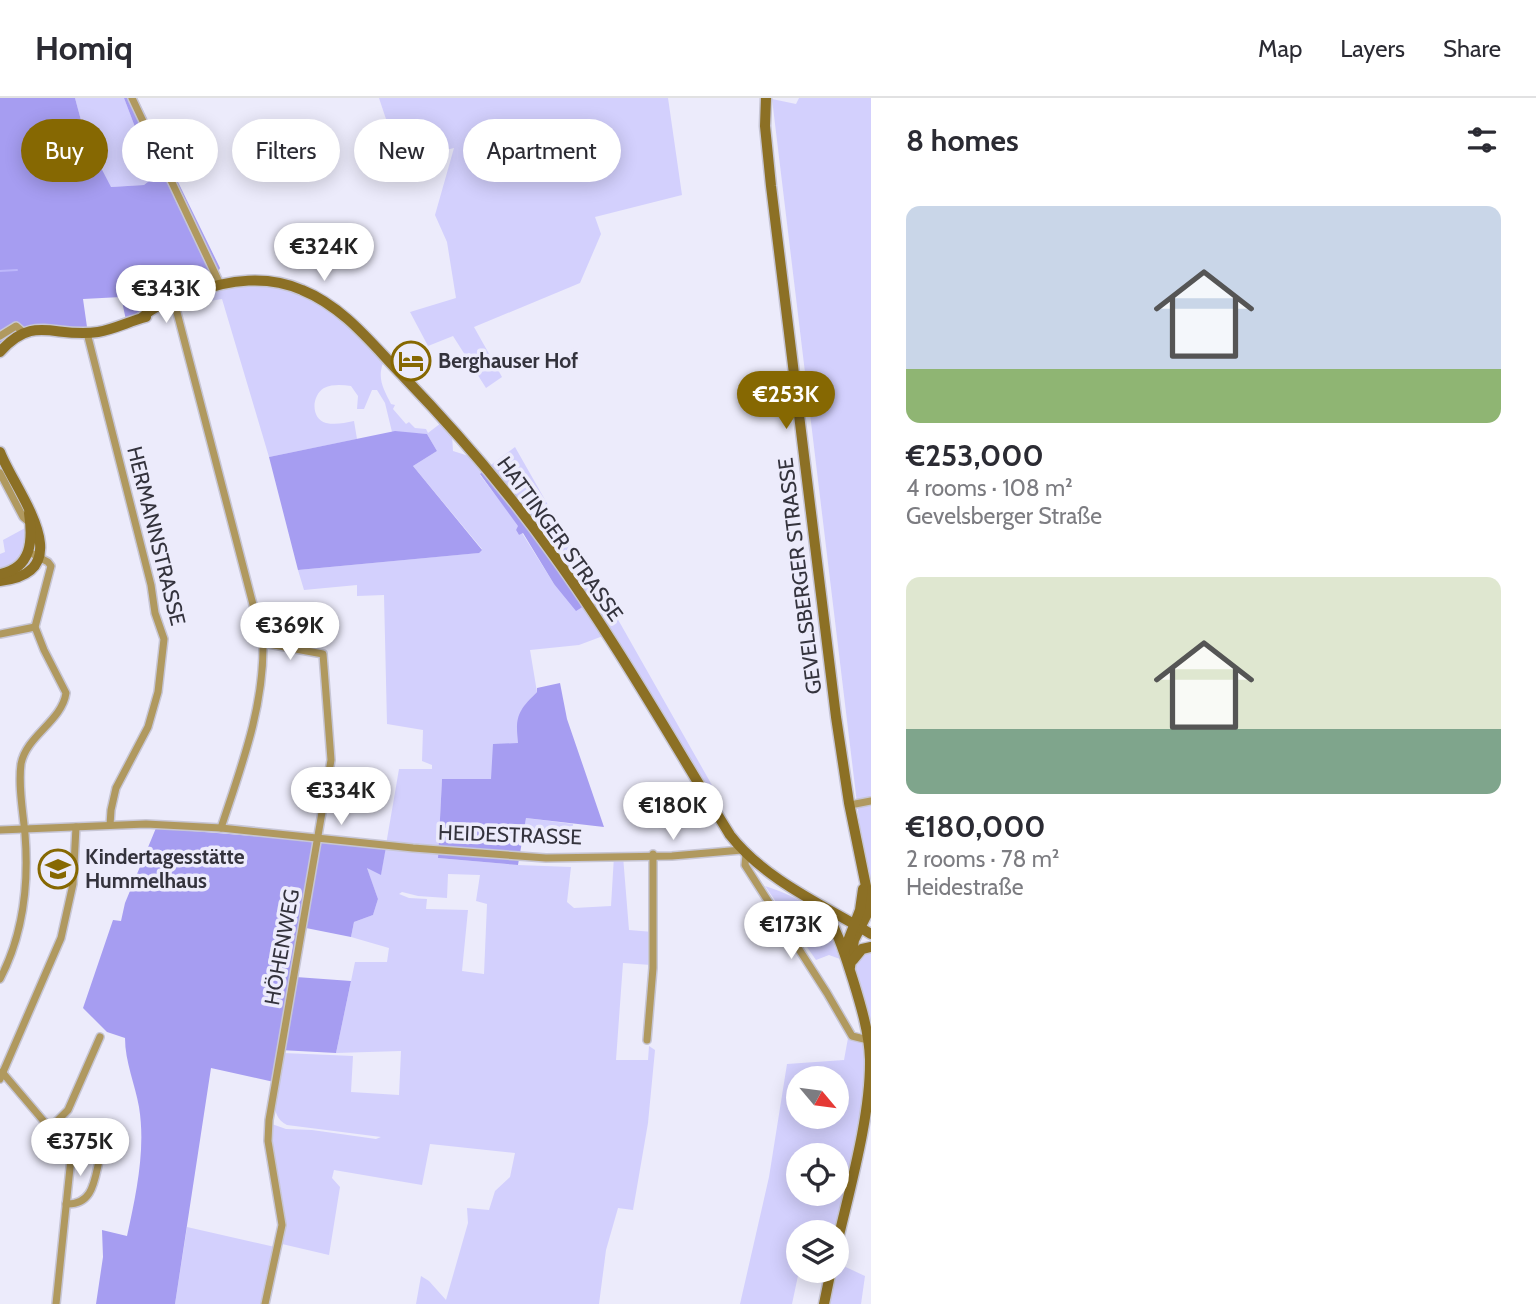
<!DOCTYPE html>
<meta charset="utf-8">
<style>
body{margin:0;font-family:Cabin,sans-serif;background:#f2f2f3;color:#2b2b33;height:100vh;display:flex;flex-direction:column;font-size:26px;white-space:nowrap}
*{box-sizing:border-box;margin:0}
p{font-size:23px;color:#7c7c81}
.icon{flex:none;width:38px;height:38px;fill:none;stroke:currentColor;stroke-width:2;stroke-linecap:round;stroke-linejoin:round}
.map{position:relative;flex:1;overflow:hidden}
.panel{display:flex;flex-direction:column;background:#fff;width:665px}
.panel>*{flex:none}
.guide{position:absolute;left:21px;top:21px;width:665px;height:63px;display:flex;gap:14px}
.needle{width:46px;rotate:119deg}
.tools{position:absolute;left:786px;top:968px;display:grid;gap:14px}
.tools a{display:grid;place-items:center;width:63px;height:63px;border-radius:50%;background:#fff;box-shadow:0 4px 18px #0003;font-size:35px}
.price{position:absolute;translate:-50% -60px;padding:0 16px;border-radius:24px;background:#fff;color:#222;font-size:23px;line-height:46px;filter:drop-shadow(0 2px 4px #0008)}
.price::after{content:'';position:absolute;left:50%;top:42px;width:21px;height:16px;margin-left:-10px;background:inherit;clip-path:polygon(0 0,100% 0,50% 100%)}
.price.on{background:#866802;color:#fff}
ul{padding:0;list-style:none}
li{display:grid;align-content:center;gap:14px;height:371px;padding:0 35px}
li span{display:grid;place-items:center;height:217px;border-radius:14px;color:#555}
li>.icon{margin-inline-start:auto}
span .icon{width:126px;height:126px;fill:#fffc;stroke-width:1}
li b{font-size:30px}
h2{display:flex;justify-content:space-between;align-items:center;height:84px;padding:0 35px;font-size:30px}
.chip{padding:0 24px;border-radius:32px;background:#fff;box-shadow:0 4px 18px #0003;font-size:24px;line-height:63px}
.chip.on{background:#866802;color:#fff}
header{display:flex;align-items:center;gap:42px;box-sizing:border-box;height:98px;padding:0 35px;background:#fff;border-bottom:2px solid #e1e1e2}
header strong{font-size:33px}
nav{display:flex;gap:38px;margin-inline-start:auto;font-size:24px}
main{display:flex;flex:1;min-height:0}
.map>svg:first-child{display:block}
.green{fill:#d3d0fd;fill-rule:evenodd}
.forest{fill:#a69df1}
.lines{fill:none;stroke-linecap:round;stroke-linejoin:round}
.stream{stroke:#bcb6fa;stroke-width:2}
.minor-casing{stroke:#c7c6d5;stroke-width:10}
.secondary-casing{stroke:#c7c6d5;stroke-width:13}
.minor{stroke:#b0995f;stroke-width:7}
.secondary{stroke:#8c7025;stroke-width:10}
.labels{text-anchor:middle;stroke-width:7;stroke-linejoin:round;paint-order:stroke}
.poi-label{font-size:21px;font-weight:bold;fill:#34333d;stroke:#ecebfb;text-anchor:start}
.street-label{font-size:21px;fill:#34333d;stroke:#ecebfb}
</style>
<header>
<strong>Homiq</strong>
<nav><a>Map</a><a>Layers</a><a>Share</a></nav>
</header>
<main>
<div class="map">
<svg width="871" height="1206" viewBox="0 0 871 1206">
<rect width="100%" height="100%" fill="#ecebfb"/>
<g class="green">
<polygon points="75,0 124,0 154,79 144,87 110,89 86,41"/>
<polygon points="379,0 668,0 682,97 595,119 601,136 580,185 474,229 502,279 486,290 453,238 428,248 410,214 456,200 447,144 435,117 454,50 400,63"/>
<polygon points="799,0 871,0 871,796 863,755 772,1 796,6"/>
<path d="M243,187c71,1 95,31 140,78 -6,16 1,27 8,41l4,1 -2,4 13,15 3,-2 6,6 11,1 2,4 13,-10 11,12 1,16 22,7 9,13 -4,4 39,51 -3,4 3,5 3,-2 32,51 30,22 19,30 -24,9 -49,5 7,42c-16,15 -22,29 -19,51l-27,36h-49l-4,79 80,7 53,2 -4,35 7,6 37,-2 3,-50h9l6,74 24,2 -2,33 -28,-2 -7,97h32l1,-14 6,4 -7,73 -15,87 -15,-2 -12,42 -7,54h-183l5,-28 8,5 17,19 22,-77 -1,-15 22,2 6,-19 15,-14 5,-24 -85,-9 -8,41 -88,-15 -2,8 8,9 -11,68 -47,-11 4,-17 -17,-104 17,6 26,1 64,9 5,-2 -94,-12c-24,-12 -8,-50 -4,-72l70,3 -2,36 48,3 2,-44 -65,2 19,-91h32l2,-14 -38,-11 3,-15 19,-7 5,-16 -12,-33 15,8 18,-105h33v-4l-10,-4 1,-31 -36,-6 -3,-129 -27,1v-11l-53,5 -6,-20 180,-17 4,-4 -69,-83 24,-15 -10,-17 -35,-2 -7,-29 -8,-13h-5l-8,19h-7l1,-13 -7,-10c-9,-1 -18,-2 -27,2 -13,8 -13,31 2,35 10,2 18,0 28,-2l3,18 -88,18 -47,-158 -31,5 -2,-2 37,-15zM448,776l32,1 -4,26 11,3 -3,70 -22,-3 6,-61 -42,-1 1,-10 -18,-1 -10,-4 3,-2 16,4 29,2z"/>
<polygon points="515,349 569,444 595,481 713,689 707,692 560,458 491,367"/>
<path d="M27,429c2,19 -5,41 -27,42v-15l5,-2 -2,-12z"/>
<polygon points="526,720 573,726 572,747 522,743"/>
<path d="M765,788c49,17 57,26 75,73l-11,-4 -13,5z"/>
<polygon points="871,851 871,934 854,870 855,862"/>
<path d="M851,939l14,7c3,63 -14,126 -29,188h-38l1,39 -7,33h-52l29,-127 18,-113 57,-4 4,-22zM798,980h38v38h-38zM798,1057h38v39h-38z"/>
<polygon points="187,1129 275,1149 263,1206 175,1206"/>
<polygon points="837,1165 865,1178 861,1206 827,1206"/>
</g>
<g class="forest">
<path d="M0,0h75l11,41 25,48 33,-2 10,-8 -30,-79h13l83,170 -5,11 -64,25 -25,16 -5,-23 -38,2 4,28c-36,1 -58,-10 -87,18z"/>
<polygon points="395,333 427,336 437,353 413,368 482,452 479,455 298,472 269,359"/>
<polygon points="484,373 545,451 584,508 576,513 554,486 523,435 519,437 516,432 518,428 480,376"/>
<path d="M560,585l7,36 37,108 -78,-9 -8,47 -80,-7 4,-79h49l2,-35 25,-1c-3,-27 0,-32 19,-51v-4z"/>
<path d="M156,730l230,19 -5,28 -14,-7 11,31 -5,16 -19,7 -3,15 -45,-9 -10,49 55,4 -15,72 -56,-3 -6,32 -63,-14 -36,236h-79l7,-47 -1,-27 25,6c9,-41 19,-87 12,-129 -4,-23 -14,-45 -14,-69l-18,-6 -24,-24 30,-88 8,1 4,-18z"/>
</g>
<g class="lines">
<polyline class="stream" points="0,173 17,172"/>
<defs>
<g id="minor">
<polyline points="132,0 220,186"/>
<path d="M174,203l89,342c1,65 -22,124 -42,185"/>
<polyline points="87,235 151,487 155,515 164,541 158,594 148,629 116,690 111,712 110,727"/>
<polyline points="0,238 16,228 23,234"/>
<polyline points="0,375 23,419 30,425"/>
<polyline points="0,536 35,529"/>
<polyline points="263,545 323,556 331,662 269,1022 268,1043 282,1127 265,1206"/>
<polyline points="850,707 871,703"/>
<polyline points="0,732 146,726 221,730 413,750 546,760 672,758 742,752"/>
<polyline points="746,756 745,767 827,895 852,938 868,942"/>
<path d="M0,881c23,-44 29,-95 25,-145 -2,-22 -7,-48 -4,-70 5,-28 41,-43 45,-71l-22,-43 -9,-23 16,-61 -3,-4 -19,-10"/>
<polyline points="647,942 653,870 653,756"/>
<polyline points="2,974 58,1040 71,1060 56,1206"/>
<polyline points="0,981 61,840 73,786 76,729"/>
<polyline points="50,1030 68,1012 100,939"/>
<path d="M66,1106c26,1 28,-21 33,-43"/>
</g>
<g id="secondary">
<polyline points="766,0 765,28 771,88 836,619 849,705 869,803 867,816 854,842 850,869"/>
<path d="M143,219c13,-14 34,-17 51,-24 35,-14 74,-18 108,-3 42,17 70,54 100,85 54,56 105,115 150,178 65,90 120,188 178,282 35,45 93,70 141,99"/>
<path d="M0,254c34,-39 55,-13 98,-20 17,-3 32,-11 48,-15"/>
<path d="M0,354c14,38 83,119 0,129"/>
<path d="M0,476c32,-6 33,-34 29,-61"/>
<path d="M822,809c16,23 23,48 31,73 8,26 16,52 17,79 1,57 -21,132 -34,189"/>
<polyline points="844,853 860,812 863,791"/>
<polyline points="853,862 862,851 871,849"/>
<polyline points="824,1206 831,1172"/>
</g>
</defs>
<use href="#minor" class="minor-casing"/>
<use href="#secondary" class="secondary-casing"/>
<use href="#minor" class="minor"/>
<use href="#secondary" class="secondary"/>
</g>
<defs>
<symbol id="hotel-ring" viewBox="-11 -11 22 22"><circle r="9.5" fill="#ecebfb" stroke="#866802" stroke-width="1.5"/><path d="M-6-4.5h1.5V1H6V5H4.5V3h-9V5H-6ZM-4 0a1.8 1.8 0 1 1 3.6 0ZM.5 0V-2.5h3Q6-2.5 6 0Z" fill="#866802"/></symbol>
<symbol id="school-ring" viewBox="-11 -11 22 22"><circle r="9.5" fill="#ecebfb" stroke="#866802" stroke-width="1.5"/><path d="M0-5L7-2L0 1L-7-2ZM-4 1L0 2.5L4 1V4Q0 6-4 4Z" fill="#866802"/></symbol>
</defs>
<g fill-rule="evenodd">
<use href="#hotel-ring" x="389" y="241" width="44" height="44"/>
<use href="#school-ring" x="36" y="749" width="44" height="44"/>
</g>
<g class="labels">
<g class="poi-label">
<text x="438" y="270">Berghauser Hof</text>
<text x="85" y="766">Kindertagesstätte<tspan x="85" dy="24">Hummelhaus</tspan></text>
</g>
<g class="street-label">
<text transform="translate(156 438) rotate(76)" y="7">HERMANNSTRASSE</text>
<text transform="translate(560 441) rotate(54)" y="7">HATTINGER STRASSE</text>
<text transform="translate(800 478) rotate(-97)" y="7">GEVELSBERGER STRASSE</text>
<text transform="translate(510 737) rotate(2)" y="7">HEIDESTRASSE</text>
<text transform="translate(282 849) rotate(-80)" y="7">HÖHENWEG</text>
</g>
</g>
</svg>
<div class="tools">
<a><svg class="needle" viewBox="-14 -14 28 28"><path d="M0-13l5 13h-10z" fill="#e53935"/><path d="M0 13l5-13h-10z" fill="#7c7c81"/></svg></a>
<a><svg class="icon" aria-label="locate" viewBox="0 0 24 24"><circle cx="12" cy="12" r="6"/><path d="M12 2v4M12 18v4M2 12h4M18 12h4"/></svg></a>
<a><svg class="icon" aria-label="layers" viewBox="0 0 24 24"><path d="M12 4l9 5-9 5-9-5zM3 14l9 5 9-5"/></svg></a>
</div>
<b class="price" style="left:324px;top:185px">€324K</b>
<b class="price" style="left:166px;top:227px">€343K</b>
<b class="price on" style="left:786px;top:333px">€253K</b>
<b class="price" style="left:290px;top:564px">€369K</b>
<b class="price" style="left:341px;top:729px">€334K</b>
<b class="price" style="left:673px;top:744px">€180K</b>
<b class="price" style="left:791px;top:863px">€173K</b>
<b class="price" style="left:80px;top:1080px">€375K</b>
<div class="guide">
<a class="chip on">Buy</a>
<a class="chip">Rent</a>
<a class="chip">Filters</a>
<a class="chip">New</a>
<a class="chip">Apartment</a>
</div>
</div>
<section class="panel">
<h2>8 homes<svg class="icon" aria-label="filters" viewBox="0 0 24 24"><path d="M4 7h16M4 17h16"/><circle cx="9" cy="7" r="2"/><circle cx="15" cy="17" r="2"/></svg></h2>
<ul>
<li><span style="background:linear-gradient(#c9d6e8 75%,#8fb573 0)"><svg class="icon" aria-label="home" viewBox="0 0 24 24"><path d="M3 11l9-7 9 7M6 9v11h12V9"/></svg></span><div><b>€253,000</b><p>4 rooms · 108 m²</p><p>Gevelsberger Straße</p></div></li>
<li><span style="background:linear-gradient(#dfe7d0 70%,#7fa58c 0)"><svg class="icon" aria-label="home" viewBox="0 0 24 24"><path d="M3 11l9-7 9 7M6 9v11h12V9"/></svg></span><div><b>€180,000</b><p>2 rooms · 78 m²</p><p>Heidestraße</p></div></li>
</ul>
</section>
</main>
